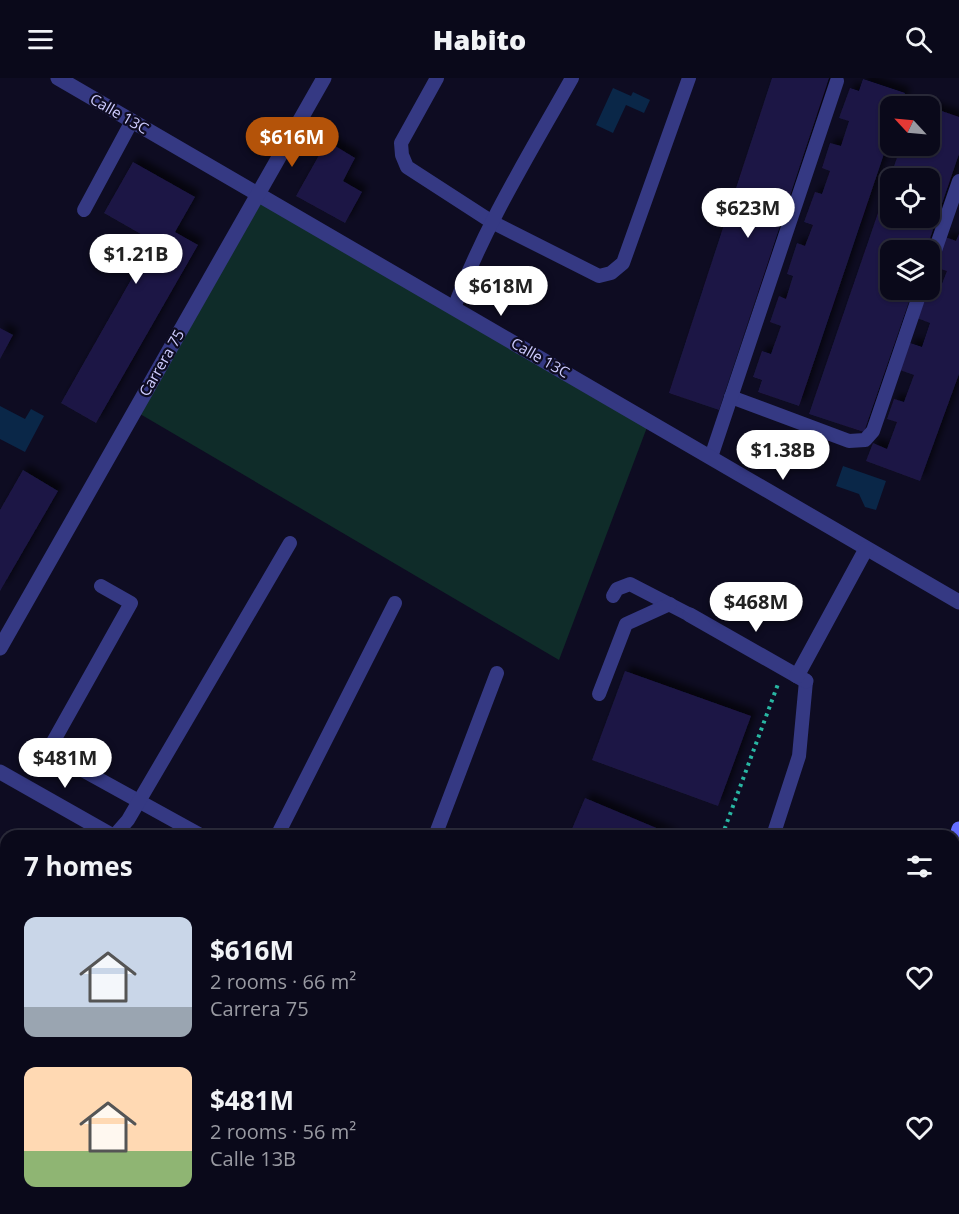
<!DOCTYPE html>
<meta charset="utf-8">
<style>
body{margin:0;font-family:"Open Sans",sans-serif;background:#131223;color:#f1f3f6;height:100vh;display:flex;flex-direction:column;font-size:22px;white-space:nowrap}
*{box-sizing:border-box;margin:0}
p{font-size:20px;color:#999aa2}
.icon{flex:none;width:33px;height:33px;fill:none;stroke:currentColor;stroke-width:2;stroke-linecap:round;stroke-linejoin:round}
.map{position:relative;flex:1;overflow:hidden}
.panel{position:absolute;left:0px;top:752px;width:960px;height:386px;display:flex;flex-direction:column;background:#0a091a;border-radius:18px 18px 0 0;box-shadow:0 2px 4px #0004,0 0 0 2px #2a2a39}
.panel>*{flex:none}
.needle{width:39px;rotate:296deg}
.fabs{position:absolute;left:880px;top:18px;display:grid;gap:12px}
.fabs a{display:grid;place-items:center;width:60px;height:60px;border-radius:12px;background:#0a091a;box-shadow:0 2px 4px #0004,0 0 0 2px #2a2a39;font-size:30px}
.price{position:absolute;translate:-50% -51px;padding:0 14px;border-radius:21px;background:#fff;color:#222;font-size:20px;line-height:39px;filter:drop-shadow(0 2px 3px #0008)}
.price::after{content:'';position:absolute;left:50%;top:36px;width:18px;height:14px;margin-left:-9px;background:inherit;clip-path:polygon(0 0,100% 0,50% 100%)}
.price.active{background:#b45309;color:#fff}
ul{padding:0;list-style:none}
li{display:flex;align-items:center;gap:18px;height:150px;padding:0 24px}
li span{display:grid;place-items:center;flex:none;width:168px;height:120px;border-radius:12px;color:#555}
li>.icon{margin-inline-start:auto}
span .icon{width:72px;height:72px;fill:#fffc;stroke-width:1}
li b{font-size:26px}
h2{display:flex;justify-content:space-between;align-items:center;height:72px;padding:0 24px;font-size:26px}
header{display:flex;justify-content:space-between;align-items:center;height:78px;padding:0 24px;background:#0a091a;font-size:27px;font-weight:800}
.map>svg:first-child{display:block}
.green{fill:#0f2c29}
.water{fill:#0a2748}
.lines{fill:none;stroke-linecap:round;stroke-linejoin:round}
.stream{stroke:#0a2748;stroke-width:7}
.building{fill:#1d1844;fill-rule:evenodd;filter:url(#shadow)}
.path{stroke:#29b7a3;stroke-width:4;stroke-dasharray:3 4.5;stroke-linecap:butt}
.service{stroke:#353983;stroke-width:14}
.minor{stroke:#353983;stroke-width:15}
.secondary{stroke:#646dff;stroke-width:15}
.labels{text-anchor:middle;stroke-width:4.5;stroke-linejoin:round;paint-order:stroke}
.street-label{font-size:15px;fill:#cfcdff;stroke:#0e0c22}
</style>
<header><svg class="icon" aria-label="menu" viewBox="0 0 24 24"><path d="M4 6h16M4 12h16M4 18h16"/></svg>Habito<svg class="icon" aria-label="search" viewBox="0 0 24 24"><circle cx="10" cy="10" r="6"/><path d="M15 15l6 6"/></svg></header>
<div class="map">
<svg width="959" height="1136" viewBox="0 0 959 1136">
<defs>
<filter id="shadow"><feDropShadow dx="5.5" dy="-5.5" stdDeviation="3" flood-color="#0009"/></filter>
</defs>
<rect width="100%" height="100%" fill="#0e0c22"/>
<g class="green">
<polygon points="258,116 649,344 559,582 135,333"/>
<polygon points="0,1067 6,1070 6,1131 127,1131 137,1136 0,1136"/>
</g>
<g class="water">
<polygon points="613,10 631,18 633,14 650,22 644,35 626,27 613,55 596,47"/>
<polygon points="0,328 25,341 31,331 44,338 25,374 0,361"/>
<polygon points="843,388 886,403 876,432 865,429 859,416 836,408"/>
</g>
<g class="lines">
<g class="stream">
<polyline points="954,924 959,909"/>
<polyline points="881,1136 883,1131"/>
</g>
</g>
<g class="building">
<polygon points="772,0 829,0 719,332 669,315"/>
<polygon points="863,1 905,15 900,28 891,28 891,55 799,328 758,314 762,302 753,299 762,273 771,276 781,248 770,244 779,218 786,221 793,198 787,196 797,165 805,168 813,147 804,144 815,114 822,116 830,93 822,90 830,65 841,68 849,43 839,40 850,10 859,13"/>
<path d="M930,29l29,10v37l-33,96h-35v40h22l-49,142 -55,-18 92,-268h29zM891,100h39v40h-39z"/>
<polygon points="327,63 355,80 343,103 362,114 345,145 296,118"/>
<polygon points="133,84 195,119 175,154 198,167 96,345 61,325 153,163 104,135"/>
<polygon points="959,156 959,296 920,403 866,383 873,365 887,371 897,344 887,341 894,321 904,324 914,297 900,292 910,265 922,269 930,245 917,240 927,212 938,216 947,193 934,189 945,159 956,163"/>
<polygon points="0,250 13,257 0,281"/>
<polygon points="23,392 58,413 0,513 0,432"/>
<polygon points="625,593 751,638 718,728 592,682"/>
<polygon points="585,720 673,757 673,758 569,758"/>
<polygon points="591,1131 706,1131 714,1136 588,1136"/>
</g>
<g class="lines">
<g class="path">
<polyline points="722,758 778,606"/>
<polyline points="954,1092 959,1076"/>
<polyline points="736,1131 745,1136"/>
<polyline points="568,1136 571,1131"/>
<polyline points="940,1136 942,1131"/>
</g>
<g class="service">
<polyline points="437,0 401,65 402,77 407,89 492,144 599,198 611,195 623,185 689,0"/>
<polyline points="84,132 132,43"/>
<polyline points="930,187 959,103"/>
<path d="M454,230c30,-81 76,-155 118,-230"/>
<polyline points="731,319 849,363 865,362 873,353 921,212"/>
<polyline points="711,379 837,3"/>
<polyline points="101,508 131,525 48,673 202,758"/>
<polyline points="613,518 617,511 630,506 690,537"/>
<polyline points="599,616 626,546 670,526"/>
<polyline points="114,758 128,742 290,465"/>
<polyline points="277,758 395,525"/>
<polyline points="435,758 497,595"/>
<polyline points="773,758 799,678 806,603"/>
</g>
<g class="minor">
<polyline points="58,0 959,524"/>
<polyline points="690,537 806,603"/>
<polyline points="0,570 324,0"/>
<polyline points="797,598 866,471"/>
<polyline points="0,694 113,758"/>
<polyline points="0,983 6,971"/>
<polyline points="779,1131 787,1136"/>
<polyline points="149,1136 152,1131"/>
<polyline points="337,1136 340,1131"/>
<polyline points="531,1136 534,1131"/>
</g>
<g class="secondary">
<polyline points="954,767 959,751"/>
<polyline points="954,1009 959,994"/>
<polyline points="837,1136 839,1131"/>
<polyline points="913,1136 915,1131"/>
</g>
</g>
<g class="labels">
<g class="street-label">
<text transform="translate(119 36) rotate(30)" y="5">Calle 13C</text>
<text transform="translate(540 280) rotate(30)" y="5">Calle 13C</text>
<text transform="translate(162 285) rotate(-60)" y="5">Carrera 75</text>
</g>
</g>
</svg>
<div class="fabs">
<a><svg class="needle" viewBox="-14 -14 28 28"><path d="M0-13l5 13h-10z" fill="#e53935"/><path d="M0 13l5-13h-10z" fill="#999aa2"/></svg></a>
<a><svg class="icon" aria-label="locate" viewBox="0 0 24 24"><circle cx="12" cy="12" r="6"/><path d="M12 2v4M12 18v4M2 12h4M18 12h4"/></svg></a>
<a><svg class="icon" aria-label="layers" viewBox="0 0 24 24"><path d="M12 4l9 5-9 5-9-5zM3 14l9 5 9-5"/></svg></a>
</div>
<b class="price active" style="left:292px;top:90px">$616M</b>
<b class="price" style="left:748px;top:161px">$623M</b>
<b class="price" style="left:136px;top:207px">$1.21B</b>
<b class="price" style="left:501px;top:239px">$618M</b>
<b class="price" style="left:783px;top:403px">$1.38B</b>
<b class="price" style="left:756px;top:555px">$468M</b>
<b class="price" style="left:65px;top:711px">$481M</b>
<section class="panel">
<h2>7 homes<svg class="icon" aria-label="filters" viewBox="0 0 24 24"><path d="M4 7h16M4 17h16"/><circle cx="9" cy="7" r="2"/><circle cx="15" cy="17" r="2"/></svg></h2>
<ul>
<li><span style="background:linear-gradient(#c9d6e8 75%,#9aa5b1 0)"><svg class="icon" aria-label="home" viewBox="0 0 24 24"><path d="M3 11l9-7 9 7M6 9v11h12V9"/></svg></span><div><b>$616M</b><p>2 rooms · 66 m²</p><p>Carrera 75</p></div><svg class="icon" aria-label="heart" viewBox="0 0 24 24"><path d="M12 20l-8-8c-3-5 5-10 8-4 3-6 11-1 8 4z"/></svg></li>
<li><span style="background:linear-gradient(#ffd9b3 70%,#8fb573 0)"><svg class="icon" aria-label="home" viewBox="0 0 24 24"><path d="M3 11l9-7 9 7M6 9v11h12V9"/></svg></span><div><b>$481M</b><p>2 rooms · 56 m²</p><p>Calle 13B</p></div><svg class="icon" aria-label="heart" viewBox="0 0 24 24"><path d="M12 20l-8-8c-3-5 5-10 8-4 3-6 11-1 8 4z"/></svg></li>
</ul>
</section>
</div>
